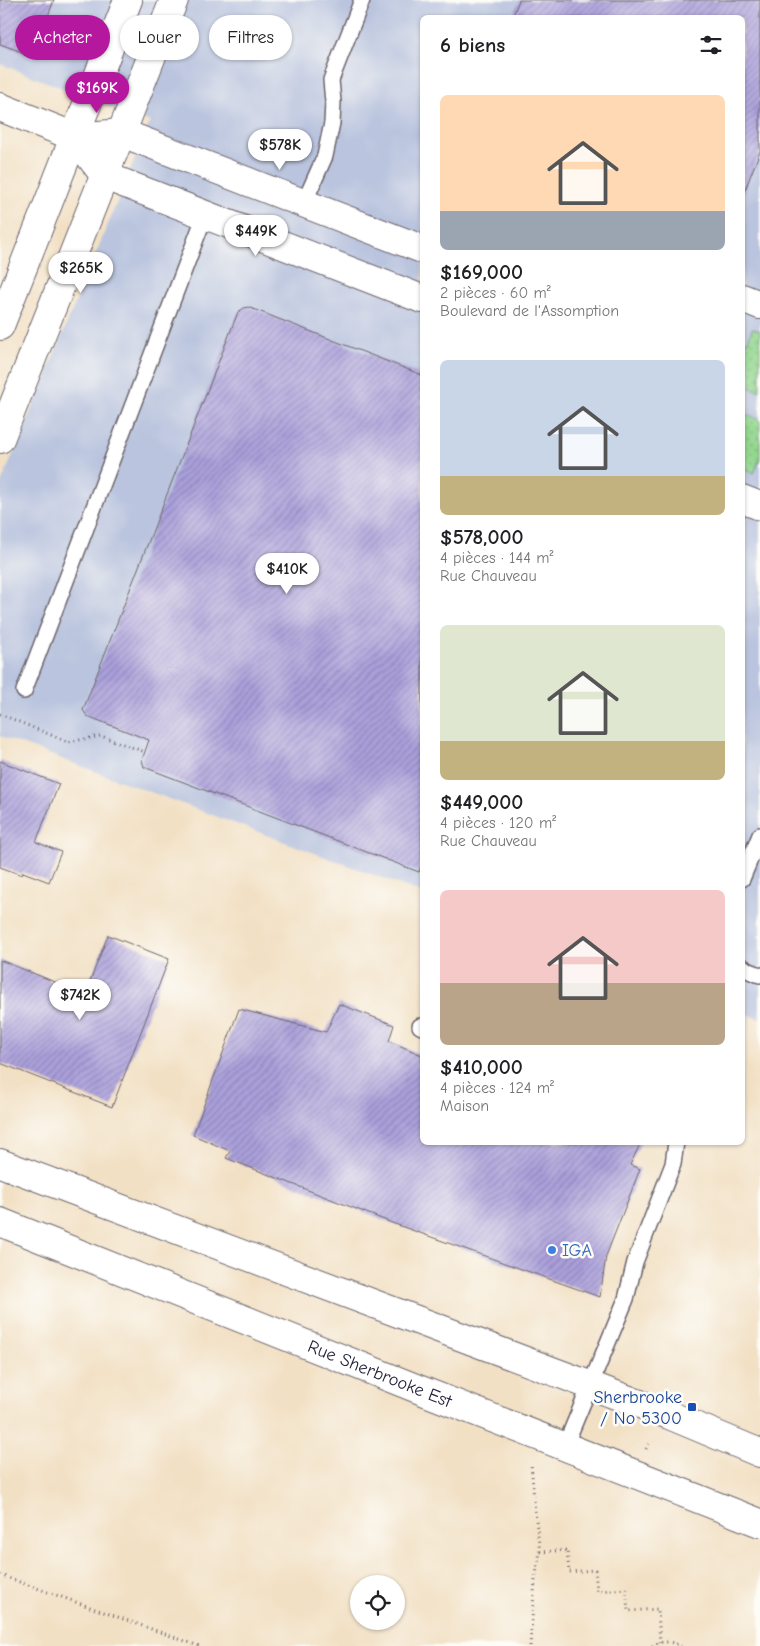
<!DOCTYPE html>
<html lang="fr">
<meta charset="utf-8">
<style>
body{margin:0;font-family:"Comic Neue",sans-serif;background:#f6f6f6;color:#202124;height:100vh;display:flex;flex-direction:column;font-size:19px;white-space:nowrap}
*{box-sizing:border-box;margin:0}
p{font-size:16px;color:#757577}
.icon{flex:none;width:28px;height:28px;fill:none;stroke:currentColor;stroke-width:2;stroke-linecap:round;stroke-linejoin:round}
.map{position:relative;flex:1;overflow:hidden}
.details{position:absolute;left:420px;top:15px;width:325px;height:1130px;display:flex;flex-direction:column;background:#fff;border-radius:8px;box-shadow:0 1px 4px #0004}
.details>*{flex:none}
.guide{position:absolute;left:15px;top:15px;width:330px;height:45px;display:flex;gap:10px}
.buttons{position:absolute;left:350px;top:1575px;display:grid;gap:10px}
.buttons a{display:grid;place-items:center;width:55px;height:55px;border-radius:50%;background:#fff;box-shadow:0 1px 4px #0004;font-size:25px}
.price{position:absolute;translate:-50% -42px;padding:0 11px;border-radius:18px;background:#fff;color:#222;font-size:16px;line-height:32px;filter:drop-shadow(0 1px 2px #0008)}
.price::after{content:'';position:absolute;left:50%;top:30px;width:15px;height:11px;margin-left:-8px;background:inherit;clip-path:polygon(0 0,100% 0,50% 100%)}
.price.selected{background:#b5179e;color:#fff}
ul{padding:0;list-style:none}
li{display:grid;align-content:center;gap:10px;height:265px;padding:0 20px}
li span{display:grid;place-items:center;height:155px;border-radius:8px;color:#555}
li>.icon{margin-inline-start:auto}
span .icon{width:90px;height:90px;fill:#fffc;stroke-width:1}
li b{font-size:21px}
h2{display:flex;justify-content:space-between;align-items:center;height:60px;padding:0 20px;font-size:21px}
.tag{padding:0 18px;border-radius:22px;background:#fff;box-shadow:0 1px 4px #0004;font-size:18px;line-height:45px}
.tag.selected{background:#b5179e;color:#fff}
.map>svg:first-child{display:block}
.industrial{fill:#bac4de}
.grass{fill:url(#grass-dots);stroke:#5a7c65}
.building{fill:url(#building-hatch)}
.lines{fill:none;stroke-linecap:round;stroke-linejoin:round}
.service-casing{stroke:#6b646b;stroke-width:18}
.minor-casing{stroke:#6b646b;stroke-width:30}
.tertiary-casing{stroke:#6b646b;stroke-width:30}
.primary-casing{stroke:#6b646b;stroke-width:30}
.path{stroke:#6b646b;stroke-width:3;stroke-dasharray:1 4;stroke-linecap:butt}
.service{stroke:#fff;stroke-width:15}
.minor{stroke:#fff;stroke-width:28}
.tertiary{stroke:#fff;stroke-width:28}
.primary{stroke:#fff;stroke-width:28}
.shop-dot{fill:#3f7fe0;stroke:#fdfcf7;stroke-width:2}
.transit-dot{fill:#1a4fb4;stroke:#fdfcf7;stroke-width:2}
.labels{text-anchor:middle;stroke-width:5;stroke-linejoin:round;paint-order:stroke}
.shop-label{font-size:18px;fill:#366cbe;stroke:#fdfcf7;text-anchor:start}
.street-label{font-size:18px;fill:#22223b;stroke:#fdfcf7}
.transit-label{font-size:18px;fill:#164399;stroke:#fdfcf7;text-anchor:end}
</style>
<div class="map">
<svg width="760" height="1646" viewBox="0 0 760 1646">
<defs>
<pattern id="grass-dots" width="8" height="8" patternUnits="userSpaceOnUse" patternTransform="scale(1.25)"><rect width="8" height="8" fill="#93d78f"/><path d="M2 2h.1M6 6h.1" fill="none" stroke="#7eb87c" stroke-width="1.8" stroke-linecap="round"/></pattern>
<pattern id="building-hatch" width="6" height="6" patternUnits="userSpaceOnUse" patternTransform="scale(1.25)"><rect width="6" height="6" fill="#aba0db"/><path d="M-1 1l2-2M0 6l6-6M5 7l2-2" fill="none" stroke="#8b82b3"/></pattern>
</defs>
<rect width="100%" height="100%" fill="#fdfcf7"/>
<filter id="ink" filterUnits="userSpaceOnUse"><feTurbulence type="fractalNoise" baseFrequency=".02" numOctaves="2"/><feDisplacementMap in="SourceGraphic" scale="10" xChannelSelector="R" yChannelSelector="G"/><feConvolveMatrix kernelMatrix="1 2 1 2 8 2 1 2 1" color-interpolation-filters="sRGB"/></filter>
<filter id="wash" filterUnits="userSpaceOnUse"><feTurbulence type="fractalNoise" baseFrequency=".0096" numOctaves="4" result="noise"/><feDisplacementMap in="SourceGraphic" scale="20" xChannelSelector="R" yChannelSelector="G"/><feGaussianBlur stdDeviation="1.12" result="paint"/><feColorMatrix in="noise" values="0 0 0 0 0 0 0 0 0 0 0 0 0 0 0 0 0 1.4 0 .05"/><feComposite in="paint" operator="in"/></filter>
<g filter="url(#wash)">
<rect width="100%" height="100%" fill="#f2e0c4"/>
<polygon class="industrial" points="0,0 760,0 760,1019 742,1012 742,18 422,18 422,893 0,736 0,486 150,122 0,64"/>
<g class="grass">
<polygon points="752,328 760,331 760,391 743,385 743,341 748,342"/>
<polygon points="742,413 760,420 760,459 754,473 743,469"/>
</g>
<g id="blocks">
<g class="building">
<polygon points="0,0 54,0 33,56 0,44"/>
<polygon points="519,0 760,0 760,151 743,195 742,18 512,18"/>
<polygon points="248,307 422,375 422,864 419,872 144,767 142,760 149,740 87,716 83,710 238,312 244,308"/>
<polygon points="0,761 59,784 36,842 61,852 49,882 23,872 22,875 0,867"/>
<polygon points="108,935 169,959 112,1107 0,1063 0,960 85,994"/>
<polygon points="339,1004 394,1025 389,1041 422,1055 422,1142 641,1142 630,1165 640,1169 606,1256 600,1297 392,1223 226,1158 230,1151 193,1135 239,1009 326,1032"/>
</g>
</g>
</g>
<g filter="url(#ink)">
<use href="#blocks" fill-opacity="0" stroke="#6b646b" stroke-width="1"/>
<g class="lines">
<defs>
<g id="service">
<polyline points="304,203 325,156 332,123 333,102 331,80 362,0"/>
<polyline points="24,691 205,215"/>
<polyline points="742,879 760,835"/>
<polyline points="742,966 747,970 760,975"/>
<polyline points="420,1026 422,1027"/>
<polyline points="565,1446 626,1299 635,1262 673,1164 676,1142"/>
</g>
<g id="minor">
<polyline points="0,107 75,137 122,133 422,249"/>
<polyline points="75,137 105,176 422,299"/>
<polyline points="742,298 760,305"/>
<polyline points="742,499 760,506"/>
</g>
<g id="tertiary">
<polyline points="0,326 128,0"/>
<polyline points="0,439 174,0"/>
</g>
<g id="primary">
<polyline points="0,1163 669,1415 760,1453"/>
<path id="s1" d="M0,1222l418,167 342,134"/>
</g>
</defs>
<use href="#service" class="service-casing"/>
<use href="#minor" class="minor-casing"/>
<use href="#tertiary" class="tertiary-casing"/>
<use href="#primary" class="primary-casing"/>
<g class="path">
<polyline points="0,714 68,742 101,736 145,752"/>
<polyline points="646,1449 650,1440"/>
<polyline points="540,1552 567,1550 569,1572 595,1570 597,1591 626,1589 628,1611 658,1609 660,1643"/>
<polyline points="0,1575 199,1646"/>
<polyline points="530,1646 535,1580 540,1552 535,1512 531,1463"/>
<path d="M652,1646c9,-6 19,-5 29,0"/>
</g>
<use href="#service" class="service"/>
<use href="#minor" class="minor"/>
<use href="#tertiary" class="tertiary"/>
<use href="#primary" class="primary"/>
</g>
</g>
<circle class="shop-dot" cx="552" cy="1250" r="5"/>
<rect class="transit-dot" x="687" y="1402" width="10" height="10" rx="2.5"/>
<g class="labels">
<g class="shop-label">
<text x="562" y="1256">IGA</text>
</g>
<g class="street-label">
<text dy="6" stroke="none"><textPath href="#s1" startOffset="409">Rue Sherbrooke Est</textPath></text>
</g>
<g class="transit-label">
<text x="682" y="1403">Sherbrooke<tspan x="682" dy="21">/ No 5300</tspan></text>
</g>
</g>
</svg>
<div class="buttons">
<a><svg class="icon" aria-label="locate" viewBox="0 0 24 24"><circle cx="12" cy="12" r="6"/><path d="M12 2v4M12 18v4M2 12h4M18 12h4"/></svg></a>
</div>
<b class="price selected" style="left:97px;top:114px">$169K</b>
<b class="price" style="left:280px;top:171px">$578K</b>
<b class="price" style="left:256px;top:257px">$449K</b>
<b class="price" style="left:81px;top:294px">$265K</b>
<b class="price" style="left:287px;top:595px">$410K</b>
<b class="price" style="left:80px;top:1021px">$742K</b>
<div class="guide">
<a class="tag selected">Acheter</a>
<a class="tag">Louer</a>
<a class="tag">Filtres</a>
</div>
<section class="details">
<h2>6 biens<svg class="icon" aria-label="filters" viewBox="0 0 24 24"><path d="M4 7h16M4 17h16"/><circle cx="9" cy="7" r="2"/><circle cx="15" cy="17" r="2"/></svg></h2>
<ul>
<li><span style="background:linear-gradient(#ffd9b3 75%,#9aa5b1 0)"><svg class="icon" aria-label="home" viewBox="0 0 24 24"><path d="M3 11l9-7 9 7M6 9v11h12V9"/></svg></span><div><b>$169,000</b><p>2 pièces · 60 m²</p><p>Boulevard de l'Assomption</p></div></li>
<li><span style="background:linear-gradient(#c9d6e8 75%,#c2b280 0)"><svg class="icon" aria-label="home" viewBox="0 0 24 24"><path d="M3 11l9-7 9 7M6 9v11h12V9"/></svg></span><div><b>$578,000</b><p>4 pièces · 144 m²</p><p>Rue Chauveau</p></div></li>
<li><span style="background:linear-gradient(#dfe7d0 75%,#c2b280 0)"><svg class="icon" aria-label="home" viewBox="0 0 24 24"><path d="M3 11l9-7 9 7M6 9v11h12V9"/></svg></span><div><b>$449,000</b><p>4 pièces · 120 m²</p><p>Rue Chauveau</p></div></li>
<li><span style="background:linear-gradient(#f6c9c9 60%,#b9a48a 0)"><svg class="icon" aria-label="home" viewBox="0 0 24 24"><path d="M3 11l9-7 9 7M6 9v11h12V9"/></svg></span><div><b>$410,000</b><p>4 pièces · 124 m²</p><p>Maison</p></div></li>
</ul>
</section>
</div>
